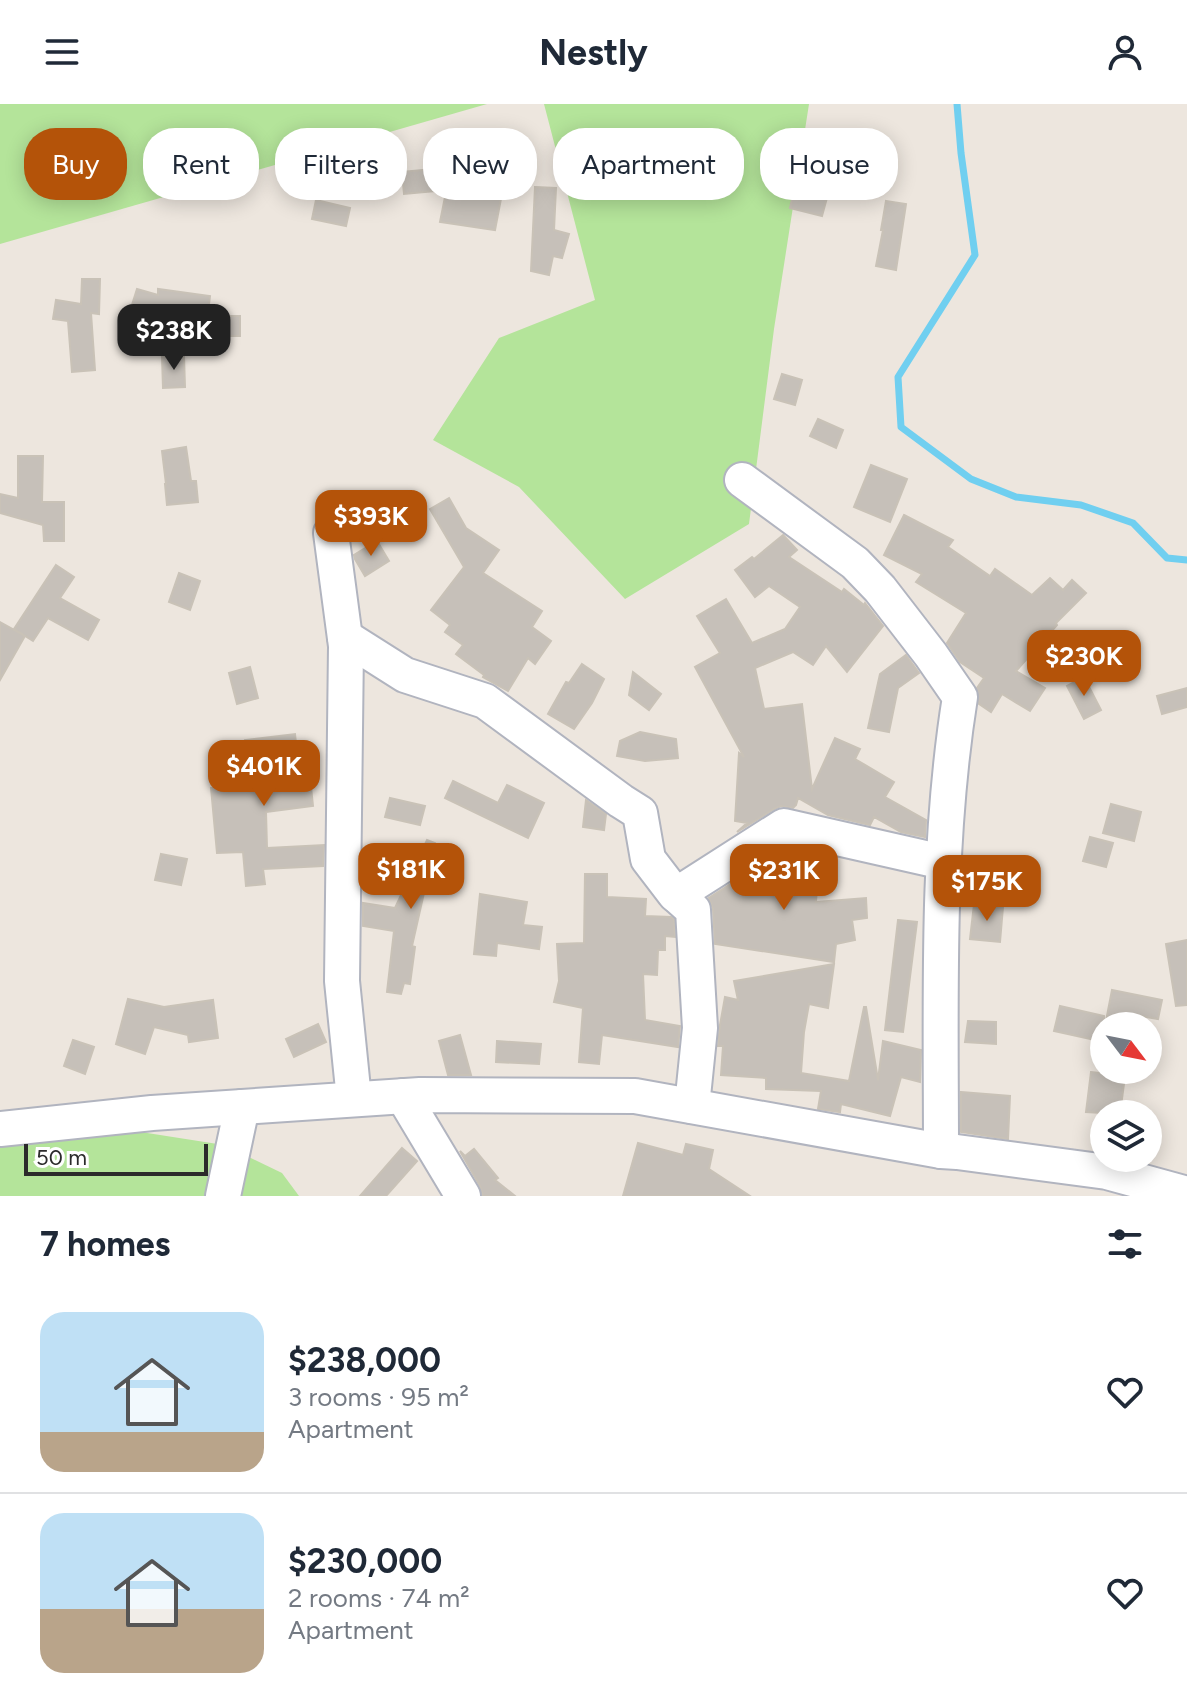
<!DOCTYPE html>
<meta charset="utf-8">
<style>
body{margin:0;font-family:Figtree,sans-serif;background:#f2f2f3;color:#1f2937;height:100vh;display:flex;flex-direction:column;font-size:30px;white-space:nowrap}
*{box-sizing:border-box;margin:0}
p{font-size:26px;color:#747a83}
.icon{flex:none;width:44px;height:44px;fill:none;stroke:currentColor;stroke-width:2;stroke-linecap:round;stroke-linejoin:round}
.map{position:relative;height:1092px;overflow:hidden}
.drawer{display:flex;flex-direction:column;background:#fff;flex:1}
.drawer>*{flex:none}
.banner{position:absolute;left:24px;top:24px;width:1140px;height:72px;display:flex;gap:16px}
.needle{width:52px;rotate:122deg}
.buttons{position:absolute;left:1090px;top:908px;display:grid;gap:16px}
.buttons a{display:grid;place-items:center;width:72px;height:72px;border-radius:50%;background:#fff;box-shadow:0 4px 20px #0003;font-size:40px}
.scale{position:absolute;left:24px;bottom:20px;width:184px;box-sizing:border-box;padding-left:8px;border:4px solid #2b2b2b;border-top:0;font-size:22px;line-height:28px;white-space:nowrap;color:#2b2b2b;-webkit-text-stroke:6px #fff;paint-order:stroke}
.price{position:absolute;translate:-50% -68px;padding:0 18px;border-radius:16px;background:#b45309;color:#fff;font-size:26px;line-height:52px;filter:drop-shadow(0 2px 4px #0008)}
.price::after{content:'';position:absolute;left:50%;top:48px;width:24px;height:18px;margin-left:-12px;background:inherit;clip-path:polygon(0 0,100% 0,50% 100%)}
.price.active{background:#222;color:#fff}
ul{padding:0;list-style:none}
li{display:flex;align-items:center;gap:24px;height:200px;padding:0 40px}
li+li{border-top:2px solid #e0e1e3}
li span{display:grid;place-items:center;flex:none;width:224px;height:160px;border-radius:24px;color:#555}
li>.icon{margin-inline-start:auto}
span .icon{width:96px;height:96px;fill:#fffc;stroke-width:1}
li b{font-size:34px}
h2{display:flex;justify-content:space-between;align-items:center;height:96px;padding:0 40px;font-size:34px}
.tag{padding:0 28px;border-radius:32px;background:#fff;box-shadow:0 4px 20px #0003;font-size:28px;line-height:72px}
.tag.active{background:#b45309;color:#fff}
header{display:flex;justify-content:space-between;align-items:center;height:104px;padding:0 40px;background:#fff;font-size:36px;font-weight:700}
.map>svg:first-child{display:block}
.green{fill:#b4e49a}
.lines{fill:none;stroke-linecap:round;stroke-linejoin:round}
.stream{stroke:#70cff0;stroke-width:7}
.building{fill:#c6c0b9;stroke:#c9c2b7;stroke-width:2}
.minor-casing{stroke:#b1b4bf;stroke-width:38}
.minor{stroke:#fff;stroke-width:34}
</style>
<header><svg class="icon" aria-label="menu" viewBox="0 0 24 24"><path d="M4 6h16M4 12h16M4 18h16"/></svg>Nestly<svg class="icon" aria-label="person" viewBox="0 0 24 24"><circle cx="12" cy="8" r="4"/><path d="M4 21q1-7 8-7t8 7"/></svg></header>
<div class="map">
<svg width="1187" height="1092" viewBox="0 0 1187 1092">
<rect width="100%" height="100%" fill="#ede6de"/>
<g class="green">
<polygon points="0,0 487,0 0,140"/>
<polygon points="544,0 809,0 774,225 749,420 625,495 519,383 433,336 499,234 595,196"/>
<polygon points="0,1006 224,1041 282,1069 299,1092 0,1092"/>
</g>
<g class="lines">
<polyline class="stream" points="957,0 961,49 975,151 898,273 901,323 971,375 1016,393 1081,401 1133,419 1167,454 1187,456"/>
</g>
<g class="building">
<polygon points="859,36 882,43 871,81 848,74"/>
<polygon points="388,65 392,85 352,93 348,74"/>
<polygon points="433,65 435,87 404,90 402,68"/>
<polygon points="483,75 504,79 495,126 440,118 446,88 479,94"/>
<polygon points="795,82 828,90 822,112 790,104"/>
<polygon points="535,83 556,84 554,126 569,130 562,154 553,152 549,171 531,167"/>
<polygon points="316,96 350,104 346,122 312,115"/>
<polygon points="886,97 906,100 896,166 876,162 883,126 881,126"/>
<polygon points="82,175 100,175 99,210 91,209 95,266 72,268 68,217 53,215 56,196 81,200"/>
<polygon points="137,185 158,191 158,185 210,192 207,216 161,209 159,216 130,207"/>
<rect x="210" y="212" width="30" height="20"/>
<polygon points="184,252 185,283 163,284 162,253"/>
<polygon points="782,270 802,276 795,301 774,295"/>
<polygon points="818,315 843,326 836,344 810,332"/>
<polygon points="186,343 191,377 196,377 198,398 167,401 165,380 166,380 162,347"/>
<polygon points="18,352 43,352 42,398 64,398 64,437 44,437 43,421 0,409 0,390 18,394"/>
<polygon points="871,361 907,375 890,418 854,403"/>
<polygon points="449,394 466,424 499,446 483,469 542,507 532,523 551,537 535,560 528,554 508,587 483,573 484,571 456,550 463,541 445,528 450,521 431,506 464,463 430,405"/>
<polygon points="904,411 953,436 948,443 990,472 995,465 1032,491 1050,474 1063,486 1072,476 1086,489 1056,519 1057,521 1016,567 1045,584 1030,607 1002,590 991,608 979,600 977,584 984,574 960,558 947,539 966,509 916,478 922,470 884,451"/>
<polygon points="783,431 797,446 789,453 842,488 844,485 864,501 865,499 883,522 847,568 826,542 813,561 793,548 755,564 764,605 802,600 812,685 835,634 860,645 855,655 894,678 885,693 926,716 925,733 901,728 874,713 870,721 828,711 798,694 796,701 793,704 781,702 774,705 737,728 747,719 735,717 739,649 744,653 695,563 720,549 697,512 726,495 752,539 785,525 800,503 769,482 755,493 735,466 752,453 754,455"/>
<polygon points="377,437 389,457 365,472 355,455 354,451"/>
<polygon points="56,461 74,473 60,494 99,516 88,536 48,514 33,537 14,525"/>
<polygon points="179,469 200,477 190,506 169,498"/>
<polygon points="0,518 25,532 0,576"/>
<polygon points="906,551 919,569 898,584 889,628 868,624 880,570"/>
<polygon points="582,560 604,575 592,599 574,625 548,610 566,578 569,579"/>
<polygon points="250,563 258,594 237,600 229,569"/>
<polygon points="633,568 661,590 649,606 629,591"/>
<polygon points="1084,573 1101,606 1084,615 1067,582"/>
<polygon points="1187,584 1187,603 1162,610 1157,592"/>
<polygon points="640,628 676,635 678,654 645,657 617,652 620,637"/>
<polygon points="295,630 299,665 309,664 313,702 266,708 267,744 324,741 323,762 263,765 265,780 246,782 243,748 217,749 211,684 250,680 245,636"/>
<polygon points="453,677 498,699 507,681 544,699 528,734 445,694"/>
<polygon points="390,694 425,702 420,721 385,713"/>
<polygon points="586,696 606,710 604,726 583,723"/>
<polygon points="1111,700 1141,708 1134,737 1103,729"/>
<polygon points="1090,733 1113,739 1106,763 1083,757"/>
<polygon points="427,736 435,739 433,747 460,750 456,783 426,780 412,842 415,843 410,880 404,879 401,890 387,888 394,827 363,822 363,799 395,804"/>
<polygon points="161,750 187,755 181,781 155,776"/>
<polygon points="774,752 819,757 816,798 866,794 867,814 852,816 855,836 836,840 834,858 715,840 713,805 709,794"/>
<polygon points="585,770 607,770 607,793 646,795 645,812 671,813 674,815 675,833 665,832 665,846 658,846 657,871 643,870 645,916 680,922 678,943 602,931 599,960 579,958 583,904 554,898 559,877 557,840 584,839"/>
<polygon points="480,790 527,798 523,821 542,823 539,845 497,839 496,852 474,850"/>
<polygon points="974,800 1003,803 1000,838 970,835"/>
<polygon points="898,816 917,818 903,928 885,926"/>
<polygon points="1187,836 1187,901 1176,902 1166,840"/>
<polygon points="834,860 828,904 809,900 804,928 801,969 849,977 864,903 866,903 878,976 883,937 921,946 920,978 901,973 890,1012 841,1000 840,1008 818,1005 821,987 766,985 766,974 721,971 723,942 718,942 720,921 725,893 738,896 734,877"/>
<polygon points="1112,886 1162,896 1158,915 1141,912 1141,922 1105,922"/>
<polygon points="128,895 164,903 213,896 218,934 189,938 188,931 154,923 145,950 116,940"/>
<polygon points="1060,902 1104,912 1104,938 1054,927"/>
<polygon points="968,917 996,918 996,940 965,938"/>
<polygon points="318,920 326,938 294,953 286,935"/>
<polygon points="460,931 471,971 448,971 439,937"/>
<polygon points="73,936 94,943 85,970 64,962"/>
<polygon points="497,937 541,940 539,960 496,958"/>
<polygon points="1091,968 1125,972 1120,1010 1086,1008"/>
<polygon points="961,988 1010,992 1008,1035 961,1028"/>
<polygon points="638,1039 683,1051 686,1040 713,1046 709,1065 750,1092 623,1092"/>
<polygon points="402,1044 417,1057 386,1092 360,1092"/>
<polygon points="474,1045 498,1074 495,1076 515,1092 483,1092 480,1082 460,1047 465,1052"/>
</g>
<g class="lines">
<defs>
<g id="minor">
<path d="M742,376l113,83 25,26 51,66 29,42c-24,150 -19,303 -19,454"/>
<polyline points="331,429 346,542 342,877 354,995"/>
<polyline points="345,533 405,571 485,597 621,697 640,709 648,755 674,789 693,806 700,924 692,1002"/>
<polyline points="676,791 784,722 943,758"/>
<polyline points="403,992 463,1092"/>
<polyline points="0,1025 152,1009 420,991 635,992 941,1047 957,1048 1107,1068 1187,1090"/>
<polyline points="223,1092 242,1003"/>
</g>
</defs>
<use href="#minor" class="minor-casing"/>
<use href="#minor" class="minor"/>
</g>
</svg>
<div class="buttons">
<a><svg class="needle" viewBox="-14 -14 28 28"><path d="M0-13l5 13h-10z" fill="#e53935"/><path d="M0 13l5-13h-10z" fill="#747a83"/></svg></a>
<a><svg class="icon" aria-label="layers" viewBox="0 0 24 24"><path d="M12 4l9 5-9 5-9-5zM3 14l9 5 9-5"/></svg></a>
</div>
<div class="scale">50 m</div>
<b class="price active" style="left:174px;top:268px">$238K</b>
<b class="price" style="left:371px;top:454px">$393K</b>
<b class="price" style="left:1084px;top:594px">$230K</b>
<b class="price" style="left:264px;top:704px">$401K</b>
<b class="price" style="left:411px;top:807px">$181K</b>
<b class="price" style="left:784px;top:808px">$231K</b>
<b class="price" style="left:987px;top:819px">$175K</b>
<div class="banner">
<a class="tag active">Buy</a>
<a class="tag">Rent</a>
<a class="tag">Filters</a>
<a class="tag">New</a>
<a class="tag">Apartment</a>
<a class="tag">House</a>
</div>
</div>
<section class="drawer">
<h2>7 homes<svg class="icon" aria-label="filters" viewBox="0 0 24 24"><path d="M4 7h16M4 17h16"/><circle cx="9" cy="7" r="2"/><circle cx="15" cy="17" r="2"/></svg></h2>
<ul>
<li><span style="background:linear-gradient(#bfe0f5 75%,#b9a48a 0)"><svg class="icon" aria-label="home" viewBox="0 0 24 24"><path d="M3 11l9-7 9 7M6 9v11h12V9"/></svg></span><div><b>$238,000</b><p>3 rooms · 95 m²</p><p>Apartment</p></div><svg class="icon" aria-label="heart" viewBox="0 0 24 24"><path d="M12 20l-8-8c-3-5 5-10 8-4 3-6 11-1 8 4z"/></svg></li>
<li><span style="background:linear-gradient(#bfe0f5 60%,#b9a48a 0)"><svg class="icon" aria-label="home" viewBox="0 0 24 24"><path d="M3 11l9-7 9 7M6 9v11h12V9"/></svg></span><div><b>$230,000</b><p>2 rooms · 74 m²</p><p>Apartment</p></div><svg class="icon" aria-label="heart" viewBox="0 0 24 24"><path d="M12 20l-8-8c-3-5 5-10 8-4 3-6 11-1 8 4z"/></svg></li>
</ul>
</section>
